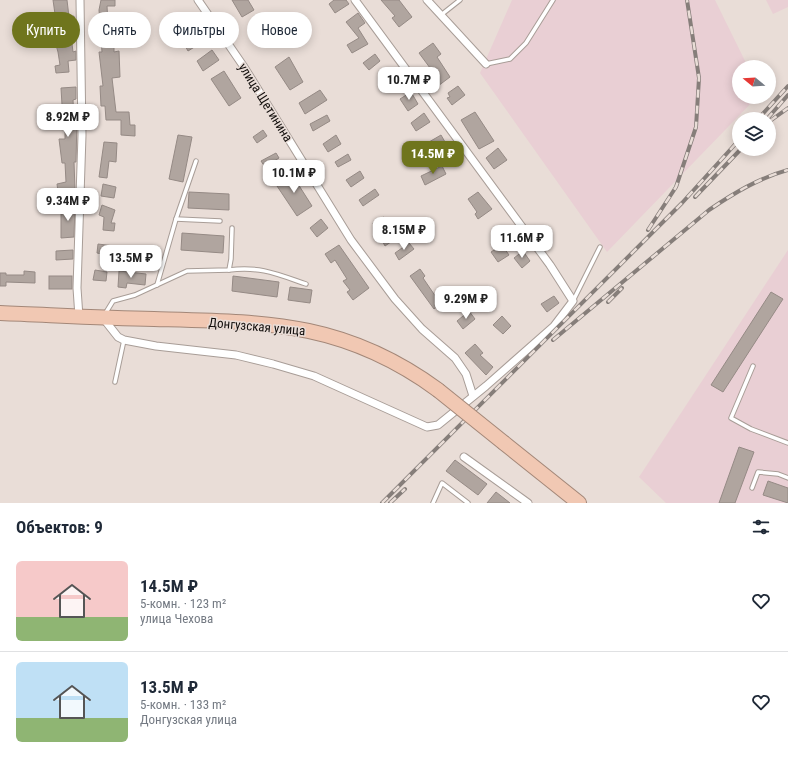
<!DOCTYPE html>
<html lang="ru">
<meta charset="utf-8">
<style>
body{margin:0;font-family:"Roboto Condensed",sans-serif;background:#f6f6f7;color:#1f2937;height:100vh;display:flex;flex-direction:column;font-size:15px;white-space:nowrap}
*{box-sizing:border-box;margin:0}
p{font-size:13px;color:#747a83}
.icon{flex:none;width:22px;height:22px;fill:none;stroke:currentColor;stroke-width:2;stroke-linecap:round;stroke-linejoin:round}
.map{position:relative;height:503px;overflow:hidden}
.details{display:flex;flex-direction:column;background:#fff;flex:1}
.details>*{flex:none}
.guide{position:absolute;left:12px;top:12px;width:400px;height:36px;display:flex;gap:8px}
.needle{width:26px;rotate:288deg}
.buttons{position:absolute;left:732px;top:60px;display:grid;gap:8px}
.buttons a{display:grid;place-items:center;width:44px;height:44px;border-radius:50%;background:#fff;box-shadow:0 2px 10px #0003;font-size:20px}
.price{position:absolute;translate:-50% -34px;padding:0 9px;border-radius:8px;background:#fff;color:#222;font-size:13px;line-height:26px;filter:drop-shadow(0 1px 2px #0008)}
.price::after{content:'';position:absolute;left:50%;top:24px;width:12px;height:9px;margin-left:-6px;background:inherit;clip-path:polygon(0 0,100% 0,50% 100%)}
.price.on{background:#6f751d;color:#fff}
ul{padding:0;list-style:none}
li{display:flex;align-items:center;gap:12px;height:100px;padding:0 16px}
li+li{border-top:1px solid #e0e1e3}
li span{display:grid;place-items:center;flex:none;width:112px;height:80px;border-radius:6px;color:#555}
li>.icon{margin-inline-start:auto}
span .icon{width:48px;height:48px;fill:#fffc;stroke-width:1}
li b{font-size:17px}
h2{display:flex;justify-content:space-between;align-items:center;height:48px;padding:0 16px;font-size:17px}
.chip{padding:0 14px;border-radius:18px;background:#fff;box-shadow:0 2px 10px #0003;font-size:14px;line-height:36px}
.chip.on{background:#6f751d;color:#fff}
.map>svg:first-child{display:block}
.industrial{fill:#e9cfd4}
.building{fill:#b0a59f;stroke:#958a85}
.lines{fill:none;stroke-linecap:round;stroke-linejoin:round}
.lane-casing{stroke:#a89d97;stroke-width:5.5}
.street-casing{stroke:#a89d97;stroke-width:9}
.highway-casing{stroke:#a38778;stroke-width:16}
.lane{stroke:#fff;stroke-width:3.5}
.street{stroke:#fff;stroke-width:7}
.highway{stroke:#f1c8b3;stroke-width:14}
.rail-casing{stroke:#867e7a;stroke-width:4}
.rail{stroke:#e9ddd7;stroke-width:2.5;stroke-dasharray:8;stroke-linecap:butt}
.highway-bridge-casing{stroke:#a38778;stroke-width:16;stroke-linecap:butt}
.highway-bridge{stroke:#f1c8b3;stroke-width:14}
.labels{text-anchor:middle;stroke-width:3;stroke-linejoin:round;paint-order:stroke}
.street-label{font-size:13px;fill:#110d0b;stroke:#e9ddd7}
</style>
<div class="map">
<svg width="788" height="503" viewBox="0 0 788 503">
<rect width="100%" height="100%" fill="#e9ddd7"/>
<g class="industrial">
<polygon points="512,0 715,0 748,67 739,67 739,97 757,97 607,252 480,73"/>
<polygon points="766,0 788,0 788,7 773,14"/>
<polygon points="788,250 788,503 666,503 639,477"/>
</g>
<g class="building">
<polygon points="53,0 67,0 69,17 74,16 75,27 70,28 73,52 76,51 76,60 68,61 69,72 56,73 55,66 60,65 58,52 56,45 49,46 48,39 60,37 57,13 55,14"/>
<polygon points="101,0 115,0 115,6 107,6 108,24 114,24 114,52 119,51 120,77 112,78 116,112 129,112 130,125 135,125 135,136 121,135 121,120 106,120 105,106 101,106 100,86 103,86 99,52 102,52 99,10"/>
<polygon points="232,0 248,0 254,10 242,17"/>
<polygon points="334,0 346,0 349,4 335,13 329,4"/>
<polygon points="381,0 399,0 412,17 399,27 392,18 395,16"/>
<polygon points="358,13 365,23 358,28 368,44 352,53 347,45 359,38 346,22"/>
<polygon points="265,20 269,26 257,33 254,28"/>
<polygon points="199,32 204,41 188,51 183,42"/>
<polygon points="433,43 441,54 437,57 450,77 438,86 430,74 433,72 419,53"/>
<polygon points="212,50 219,60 203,71 197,61"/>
<polygon points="375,54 380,61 369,70 363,63"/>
<polygon points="289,57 303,82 290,90 275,67"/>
<polygon points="395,69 401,78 389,87 383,78"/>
<polygon points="224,71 241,98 229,106 211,79"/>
<polygon points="458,86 465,95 452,105 447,98 450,97 448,93"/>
<polygon points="76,87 76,99 73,100 74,118 77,118 76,162 74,162 75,190 58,192 57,184 66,182 65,163 62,163 59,139 65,139 65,127 63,112 53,113 52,106 62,105 61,88"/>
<polygon points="320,90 327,100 305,114 299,103"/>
<polygon points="411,92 418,104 408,111 400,99"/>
<polygon points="475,112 494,141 479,149 461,120"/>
<polygon points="424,113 430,122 416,131 411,123"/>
<polygon points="327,115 330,121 313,131 310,124"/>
<polygon points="263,130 267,136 257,143 253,137"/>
<polygon points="178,135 192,137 183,182 169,179"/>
<polygon points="336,135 341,144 328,152 323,144"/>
<polygon points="441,135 445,142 434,149 429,142"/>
<polygon points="104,142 117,143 116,162 109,161 107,178 99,177"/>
<polygon points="498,148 507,160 494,169 486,158"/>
<polygon points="276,153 279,158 265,167 261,161"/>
<polygon points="348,154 351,160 338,167 335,162"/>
<polygon points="442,166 446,174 425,185 421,176"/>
<polygon points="360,171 364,178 351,187 346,180"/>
<polygon points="291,173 312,206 297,216 275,183"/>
<polygon points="103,184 116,187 114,198 101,196"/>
<polygon points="375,189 379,195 363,206 359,200"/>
<polygon points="189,192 229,194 229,210 188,208"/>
<polygon points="478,192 492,209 478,219 475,214 477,212 468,199"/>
<polygon points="102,205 115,210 111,223 115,223 114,231 103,230 104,217 99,215"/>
<polygon points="75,206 74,237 61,238 61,207"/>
<polygon points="384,217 393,231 396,228 401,235 385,246 373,223"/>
<polygon points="321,219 328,228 317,237 310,228"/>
<polygon points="506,226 512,234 502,241 496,233"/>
<polygon points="182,233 224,236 223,253 181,250"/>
<polygon points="409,243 414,249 399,260 395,253"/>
<polygon points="98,244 114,246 113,256 97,253"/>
<polygon points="339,245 369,288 353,300 347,292 350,290 343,281 347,279 335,260 331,263 325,254"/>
<polygon points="502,245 509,255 498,262 491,252"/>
<polygon points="73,250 73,259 56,260 56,251"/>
<polygon points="523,251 530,261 522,268 514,258"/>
<polygon points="420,269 425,276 423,278 436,297 442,293 446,299 434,309 410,276"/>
<polygon points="95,270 107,272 106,281 93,280"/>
<polygon points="24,271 35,272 35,283 6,282 6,286 0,286 0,273 6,273 6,275 24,275"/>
<polygon points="119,271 146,274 145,285 127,283 126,288 118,287"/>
<rect x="49" y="276" width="23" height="13"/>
<polygon points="233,276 279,282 277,297 232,291"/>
<polygon points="290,287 312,290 310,303 288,300"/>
<polygon points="771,292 783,299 723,392 711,385"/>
<polygon points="554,296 559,303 547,312 541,304"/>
<polygon points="469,311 475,319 463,329 457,321"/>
<polygon points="502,316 511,326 503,334 493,325"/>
<polygon points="475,344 483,353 480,355 493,367 486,375 465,353"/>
<polygon points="739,447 754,452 735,503 719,503"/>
<polygon points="455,460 487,484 478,495 446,471"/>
<polygon points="768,481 788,488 788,503 763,495"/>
<polygon points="496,492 510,503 487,503"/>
</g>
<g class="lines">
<defs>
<g id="lane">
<polyline points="441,15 460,0"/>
<polyline points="486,64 510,59 526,43 553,0"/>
<polyline points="176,219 220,221"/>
<path d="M229,270c31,-4 48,4 77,14"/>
<polyline points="157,285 176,219 196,161"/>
<polyline points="573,301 600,247"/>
<polyline points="105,314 113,301 135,295 187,271 229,270 231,259 232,228"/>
<polyline points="753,366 731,418 751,429 788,443"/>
<polyline points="115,382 124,340"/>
<polyline points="752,488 758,472 778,474 788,478"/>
<polyline points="433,503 442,483 468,503"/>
</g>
<g id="street">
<polyline points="198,0 244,67 351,240 395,299 422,329 455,358 466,374 473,396"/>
<polyline points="427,0 486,64"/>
<polyline points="79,317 77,288 82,135 80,0"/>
<polyline points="103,318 118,337 124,340 156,346 236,355 273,364 314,376 427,427 438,425 486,386 554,326 573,301 550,265 355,0"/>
<polyline points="464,457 528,503"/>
</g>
<g id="highway">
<path d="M0,313c51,2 103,5 154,6 111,3 190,2 284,71"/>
<polyline points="504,443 579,503"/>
</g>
</defs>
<use href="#lane" class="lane-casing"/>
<use href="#street" class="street-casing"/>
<use href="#highway" class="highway-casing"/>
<use href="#lane" class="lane"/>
<use href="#street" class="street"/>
<use href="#highway" class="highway"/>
<defs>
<g id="rail">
<polyline points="758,119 788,86"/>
<polyline points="767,119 788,95"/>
<polyline points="770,121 788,108"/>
<polyline points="695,197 741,149"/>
<polyline points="648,230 676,187 696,127 699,78 687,0"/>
<polyline points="608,302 622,288"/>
<path d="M553,340l156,-130c25,-17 50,-32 79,-40"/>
<polyline points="382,503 682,203 739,140"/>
<polyline points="390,503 405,489"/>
</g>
</defs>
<use href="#rail" class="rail-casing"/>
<use href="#rail" class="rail"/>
<defs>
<polyline id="highway-bridge" points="438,390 504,443"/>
</defs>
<use href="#highway-bridge" class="highway-bridge-casing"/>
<use href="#highway-bridge" class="highway-bridge"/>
</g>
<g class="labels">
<g class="street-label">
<text transform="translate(266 102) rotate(58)" y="5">улица Щетинина</text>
<text transform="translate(257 326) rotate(5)" y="5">Донгузская улица</text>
</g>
</g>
</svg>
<div class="buttons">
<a><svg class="needle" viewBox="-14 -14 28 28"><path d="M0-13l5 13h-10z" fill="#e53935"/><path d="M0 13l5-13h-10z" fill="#747a83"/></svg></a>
<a><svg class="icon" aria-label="layers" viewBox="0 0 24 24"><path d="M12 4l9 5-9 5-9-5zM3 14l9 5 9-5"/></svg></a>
</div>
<b class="price" style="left:409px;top:101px">10.7M ₽</b>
<b class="price" style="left:68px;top:138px">8.92M ₽</b>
<b class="price on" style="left:433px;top:175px">14.5M ₽</b>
<b class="price" style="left:294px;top:194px">10.1M ₽</b>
<b class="price" style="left:68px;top:222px">9.34M ₽</b>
<b class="price" style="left:404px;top:251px">8.15M ₽</b>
<b class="price" style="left:522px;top:259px">11.6M ₽</b>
<b class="price" style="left:131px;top:279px">13.5M ₽</b>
<b class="price" style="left:466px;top:320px">9.29M ₽</b>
<div class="guide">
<a class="chip on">Купить</a>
<a class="chip">Снять</a>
<a class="chip">Фильтры</a>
<a class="chip">Новое</a>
</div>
</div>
<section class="details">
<h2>Объектов: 9<svg class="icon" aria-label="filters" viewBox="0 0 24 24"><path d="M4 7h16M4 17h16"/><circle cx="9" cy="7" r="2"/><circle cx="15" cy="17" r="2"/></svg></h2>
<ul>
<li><span style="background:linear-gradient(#f6c9c9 70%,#8fb573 0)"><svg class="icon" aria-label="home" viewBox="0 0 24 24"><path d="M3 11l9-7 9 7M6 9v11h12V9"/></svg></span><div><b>14.5M ₽</b><p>5-комн. · 123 m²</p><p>улица Чехова</p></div><svg class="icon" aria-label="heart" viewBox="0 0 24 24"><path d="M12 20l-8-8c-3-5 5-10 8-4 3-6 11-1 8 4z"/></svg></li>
<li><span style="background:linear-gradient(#bfe0f5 70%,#8fb573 0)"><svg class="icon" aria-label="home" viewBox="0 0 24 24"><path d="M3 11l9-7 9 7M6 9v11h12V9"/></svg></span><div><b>13.5M ₽</b><p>5-комн. · 133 m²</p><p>Донгузская улица</p></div><svg class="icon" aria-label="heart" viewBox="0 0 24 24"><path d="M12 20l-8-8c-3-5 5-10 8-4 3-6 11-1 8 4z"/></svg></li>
</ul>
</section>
